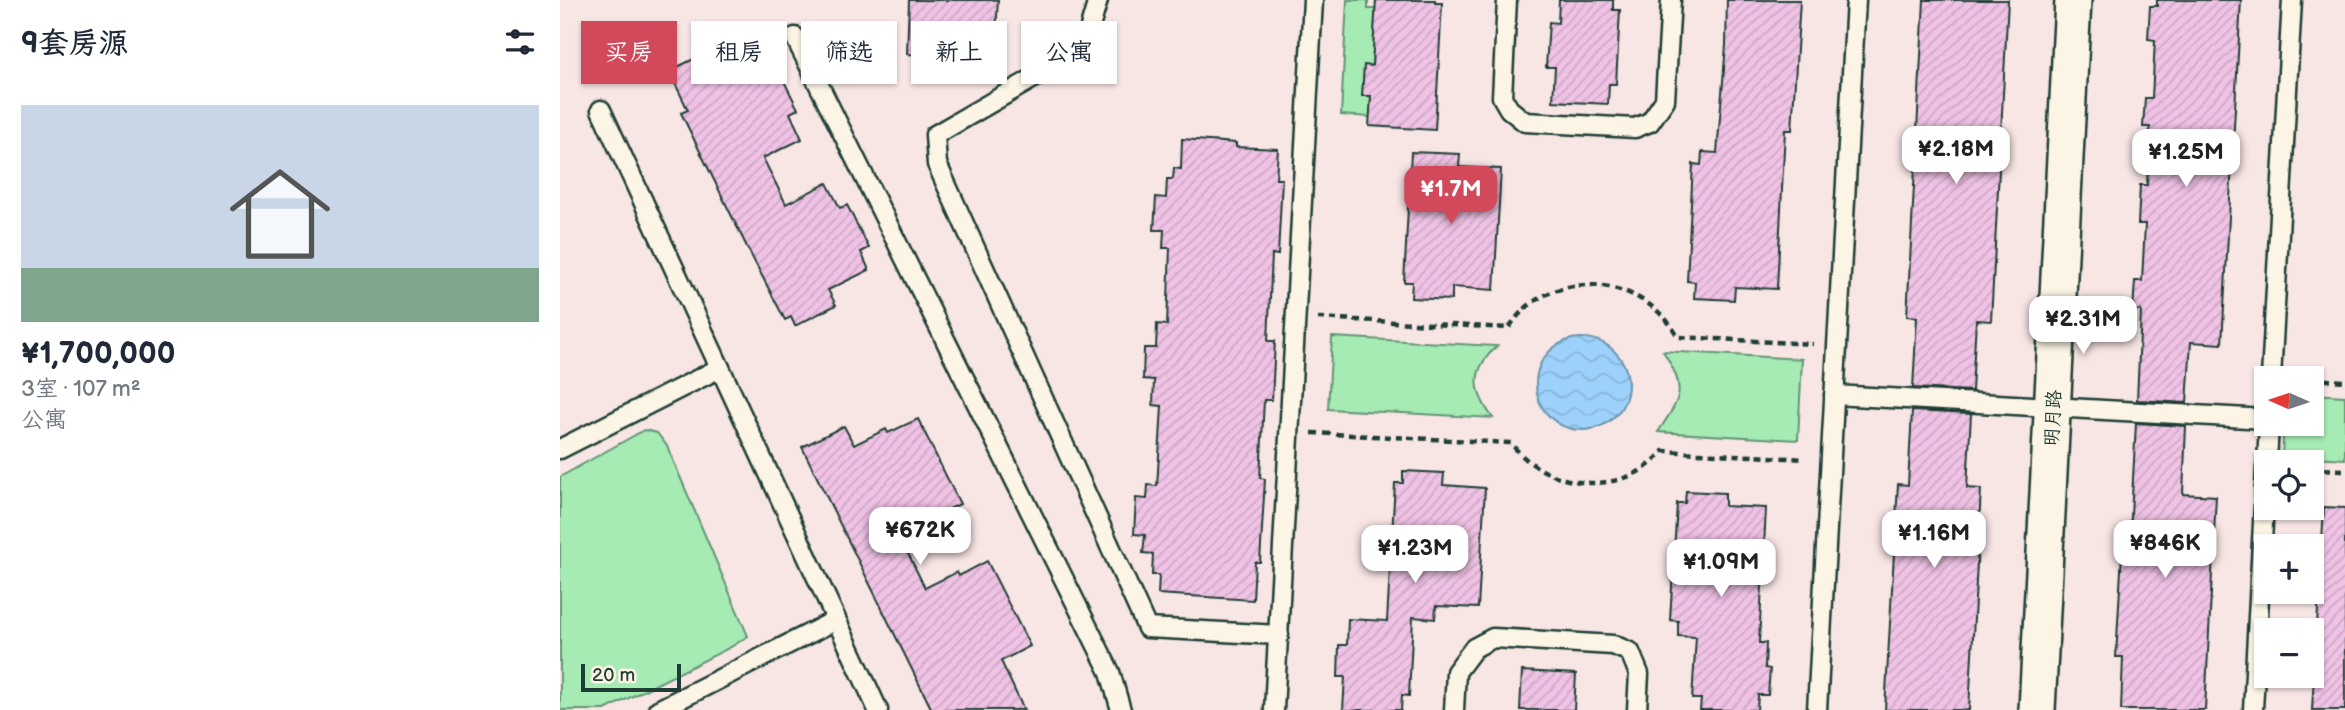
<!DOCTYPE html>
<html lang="zh">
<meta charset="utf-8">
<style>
body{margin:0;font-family:"Balsamiq Sans","LXGW WenKai TC",sans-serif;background:#f2f2f3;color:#1f2937;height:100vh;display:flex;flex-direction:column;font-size:26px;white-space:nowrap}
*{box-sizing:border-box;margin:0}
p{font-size:23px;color:#747a83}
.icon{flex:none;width:38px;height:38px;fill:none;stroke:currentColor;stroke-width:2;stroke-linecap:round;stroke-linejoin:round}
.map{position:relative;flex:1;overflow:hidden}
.panel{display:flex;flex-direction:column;background:#fff;width:560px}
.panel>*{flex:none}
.hud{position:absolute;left:21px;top:21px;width:665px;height:63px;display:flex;gap:14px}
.needle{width:46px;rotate:273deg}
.buttons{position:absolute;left:1694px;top:366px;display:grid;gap:14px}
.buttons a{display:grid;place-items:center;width:70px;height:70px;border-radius:0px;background:#fff;box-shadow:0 2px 5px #0004;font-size:35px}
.scale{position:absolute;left:21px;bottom:18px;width:100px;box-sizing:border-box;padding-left:7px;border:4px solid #1f3d34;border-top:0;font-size:19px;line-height:24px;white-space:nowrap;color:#1f3d34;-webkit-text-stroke:5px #fcf5e5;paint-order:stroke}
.price{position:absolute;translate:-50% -60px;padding:0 16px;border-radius:14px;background:#fff;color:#222;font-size:23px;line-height:46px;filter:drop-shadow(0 2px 4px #0008)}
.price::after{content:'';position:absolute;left:50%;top:42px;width:21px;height:16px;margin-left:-10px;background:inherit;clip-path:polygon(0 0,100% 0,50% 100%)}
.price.selected{background:#d1495b;color:#fff}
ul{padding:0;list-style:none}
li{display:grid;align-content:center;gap:14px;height:371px;padding:0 21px}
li+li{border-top:2px solid #e0e1e3}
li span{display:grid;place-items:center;height:217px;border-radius:0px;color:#555}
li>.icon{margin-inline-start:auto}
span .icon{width:126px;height:126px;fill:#fffc;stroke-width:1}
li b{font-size:30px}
h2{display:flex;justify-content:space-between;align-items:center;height:84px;padding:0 21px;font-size:30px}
.pill{padding:0 24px;border-radius:0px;background:#fff;box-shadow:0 2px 5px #0004;font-size:24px;line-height:63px}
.pill.selected{background:#d1495b;color:#fff}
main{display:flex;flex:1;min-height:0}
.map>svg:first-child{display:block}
.green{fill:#a6eab4;stroke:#629474;stroke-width:2}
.water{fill:url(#water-waves);stroke:#6b96ab;stroke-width:2}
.building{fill:url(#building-hatch);stroke:#1f3d34;stroke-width:2}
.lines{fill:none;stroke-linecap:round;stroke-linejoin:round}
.service-casing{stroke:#1f3d34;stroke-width:23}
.minor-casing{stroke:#1f3d34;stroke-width:40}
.path{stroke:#1f3d34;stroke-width:4.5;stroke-dasharray:7 5;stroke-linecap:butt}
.service{stroke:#fcf5e5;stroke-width:18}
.minor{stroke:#fcf5e5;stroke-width:35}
.labels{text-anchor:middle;stroke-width:5;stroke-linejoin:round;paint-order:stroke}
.street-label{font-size:19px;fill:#1f3d34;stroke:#fcf5e5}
</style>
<main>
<section class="panel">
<h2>9套房源<svg class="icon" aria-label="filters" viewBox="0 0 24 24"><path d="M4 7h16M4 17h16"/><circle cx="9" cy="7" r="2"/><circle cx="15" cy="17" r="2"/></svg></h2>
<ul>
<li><span style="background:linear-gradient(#c9d6e8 75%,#7fa58c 0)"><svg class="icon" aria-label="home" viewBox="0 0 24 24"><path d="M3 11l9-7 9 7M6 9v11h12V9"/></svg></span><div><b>¥1,700,000</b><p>3室 · 107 m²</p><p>公寓</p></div></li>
</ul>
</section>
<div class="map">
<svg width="1785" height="710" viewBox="0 0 1785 710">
<defs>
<pattern id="water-waves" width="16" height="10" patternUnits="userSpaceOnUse" patternTransform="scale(1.75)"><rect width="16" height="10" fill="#9dd1fb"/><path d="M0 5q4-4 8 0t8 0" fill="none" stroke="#87b4d8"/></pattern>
<pattern id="building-hatch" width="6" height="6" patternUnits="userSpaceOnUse" patternTransform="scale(1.75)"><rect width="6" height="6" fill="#f0c2e5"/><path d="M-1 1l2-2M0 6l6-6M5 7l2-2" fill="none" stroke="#cda8c5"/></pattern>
</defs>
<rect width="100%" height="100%" fill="#f8e6e5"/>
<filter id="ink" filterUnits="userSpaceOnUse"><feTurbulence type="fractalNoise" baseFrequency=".0143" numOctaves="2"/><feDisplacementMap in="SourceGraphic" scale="14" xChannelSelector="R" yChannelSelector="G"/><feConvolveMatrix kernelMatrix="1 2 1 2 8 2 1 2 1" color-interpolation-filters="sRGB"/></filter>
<g filter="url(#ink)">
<g class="green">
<polygon points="787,0 808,0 808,9 816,9 812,66 804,66 803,96 814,96 813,109 810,109 810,117 781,115"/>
<path d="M772,337l165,9c-26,24 -25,44 -4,72l-165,-9z"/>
<path d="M1103,351l139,8 -4,81 -140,-8c24,-36 29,-42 5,-81z"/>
<polygon points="1752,394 1785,396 1785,459 1722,455 1724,424 1752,424"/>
<polygon points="84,430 97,433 107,446 188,636 171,647 45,710 0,710 0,477"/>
</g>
<circle class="water" cx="1022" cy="384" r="46"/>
<g class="building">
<polygon points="349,0 438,0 435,49 391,46 390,56 347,54"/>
<polygon points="816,0 875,0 875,3 882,3 875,130 809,126 811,96 802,96 804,65 812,66"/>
<polygon points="999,0 1053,0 1053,10 1060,10 1056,84 1049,84 1048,104 993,101 995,67 986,67 989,22 998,23"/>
<polygon points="1167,0 1240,0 1232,130 1225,130 1217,289 1175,287 1174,300 1134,298 1135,282 1127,281 1133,164 1141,165 1142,152 1157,153 1166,45"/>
<polygon points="1364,0 1448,0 1431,321 1416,320 1412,391 1353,388 1357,317 1347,316"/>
<polygon points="1597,0 1681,0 1662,344 1631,342 1627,403 1577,400 1581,311 1573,310 1575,281 1582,281 1585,224 1578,224 1580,185 1587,185 1590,127 1583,127 1585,98 1592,98 1595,40 1588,39 1590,6 1597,6"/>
<polygon points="199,50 209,71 217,67 238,109 230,113 242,139 203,158 226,204 267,183 280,208 287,205 309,248 301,252 309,270 268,290 276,305 235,326 231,317 225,320 188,249 121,113 128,110 109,71 150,51 160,70"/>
<polygon points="622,139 676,143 676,147 718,149 716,179 722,179 718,255 712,254 708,341 715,341 712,400 704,400 700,478 705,479 700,562 695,562 693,600 598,594 599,575 592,575 593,554 583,553 585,535 574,534 576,498 587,499 588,485 597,486 600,440 602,406 593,405 594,380 583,379 584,348 596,348 597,324 607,325 610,248 603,248 604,230 594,230 596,197 606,198 607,179 613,179 614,168 621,169"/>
<polygon points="851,152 900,154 899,167 941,169 934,290 892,287 892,300 851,298 852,282 844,282"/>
<polygon points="1352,411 1411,414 1407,488 1421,489 1409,710 1325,710 1338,484 1348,485"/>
<polygon points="358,419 400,504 370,518 373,523 341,539 365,588 397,572 399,576 427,561 470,646 441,661 464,710 372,710 242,447 284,426 294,445 326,429 328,433"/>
<polygon points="1576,423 1626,426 1623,494 1656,496 1645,710 1561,710 1563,657 1556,657 1563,535 1570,535"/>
<polygon points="843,471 884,473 883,485 925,488 918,608 876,606 875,619 853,617 849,696 842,695 841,710 783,710 785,677 778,677 779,645 787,645 788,619 827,621 835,483 843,483"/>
<polygon points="1126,491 1165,493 1165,506 1206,508 1199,643 1206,643 1205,668 1210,669 1208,695 1198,695 1197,710 1140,710 1141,699 1132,699 1136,637 1118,636 1118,621 1110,620 1117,503 1125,503"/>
<polygon points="1764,507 1785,508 1785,710 1752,710"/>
<polygon points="962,671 1016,674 1014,710 960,710"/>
</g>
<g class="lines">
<defs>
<g id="service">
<polyline points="538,0 528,34 510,57 375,135 377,164 587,628 719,635"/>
<polyline points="947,0 942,97 949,109 965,122 1075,128 1090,122 1105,100 1111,0"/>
<polyline points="235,37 550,672 561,710"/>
<polyline points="41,110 318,710"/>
<polyline points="1711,378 1732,0"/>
<polyline points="1274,395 1706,419"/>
<polyline points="0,449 160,368"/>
<polyline points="1707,462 1709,424"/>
<polyline points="98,710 276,620"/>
<polyline points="714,710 753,0"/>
<polyline points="894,710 896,672 914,648 933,638 1053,645 1070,652 1079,674 1077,710"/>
<polyline points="1257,710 1296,0"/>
<polyline points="1693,710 1706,467"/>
</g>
<polyline id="minor" points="1477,710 1513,0"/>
</defs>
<use href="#service" class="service-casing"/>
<use href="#minor" class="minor-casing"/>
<g class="path">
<path d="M758,318l191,10c39,-63 135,-54 169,9l135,7"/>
<polyline points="1752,379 1785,381"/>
<path d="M752,433l199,10c34,47 114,56 152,8l142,8"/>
<polyline points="1752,469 1785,470"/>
</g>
<use href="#service" class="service"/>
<use href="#minor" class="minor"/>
</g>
</g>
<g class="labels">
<g class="street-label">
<text transform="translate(1492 418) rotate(-87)" y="7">明月路</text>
</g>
</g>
</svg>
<div class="buttons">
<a><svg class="needle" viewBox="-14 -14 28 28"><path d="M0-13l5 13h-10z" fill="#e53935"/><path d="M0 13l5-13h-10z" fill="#747a83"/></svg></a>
<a><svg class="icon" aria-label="locate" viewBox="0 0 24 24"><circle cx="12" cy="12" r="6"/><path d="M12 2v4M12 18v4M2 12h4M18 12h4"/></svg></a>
<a>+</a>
<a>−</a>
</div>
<div class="scale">20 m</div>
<b class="price" style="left:1396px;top:186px">¥2.18M</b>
<b class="price" style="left:1626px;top:189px">¥1.25M</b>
<b class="price selected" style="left:891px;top:226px">¥1.7M</b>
<b class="price" style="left:1523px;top:356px">¥2.31M</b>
<b class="price" style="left:360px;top:567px">¥672K</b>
<b class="price" style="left:1374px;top:570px">¥1.16M</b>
<b class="price" style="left:1605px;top:580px">¥846K</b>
<b class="price" style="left:855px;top:585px">¥1.23M</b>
<b class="price" style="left:1161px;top:599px">¥1.09M</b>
<div class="hud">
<a class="pill selected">买房</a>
<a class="pill">租房</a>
<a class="pill">筛选</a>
<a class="pill">新上</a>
<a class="pill">公寓</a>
</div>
</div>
</main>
